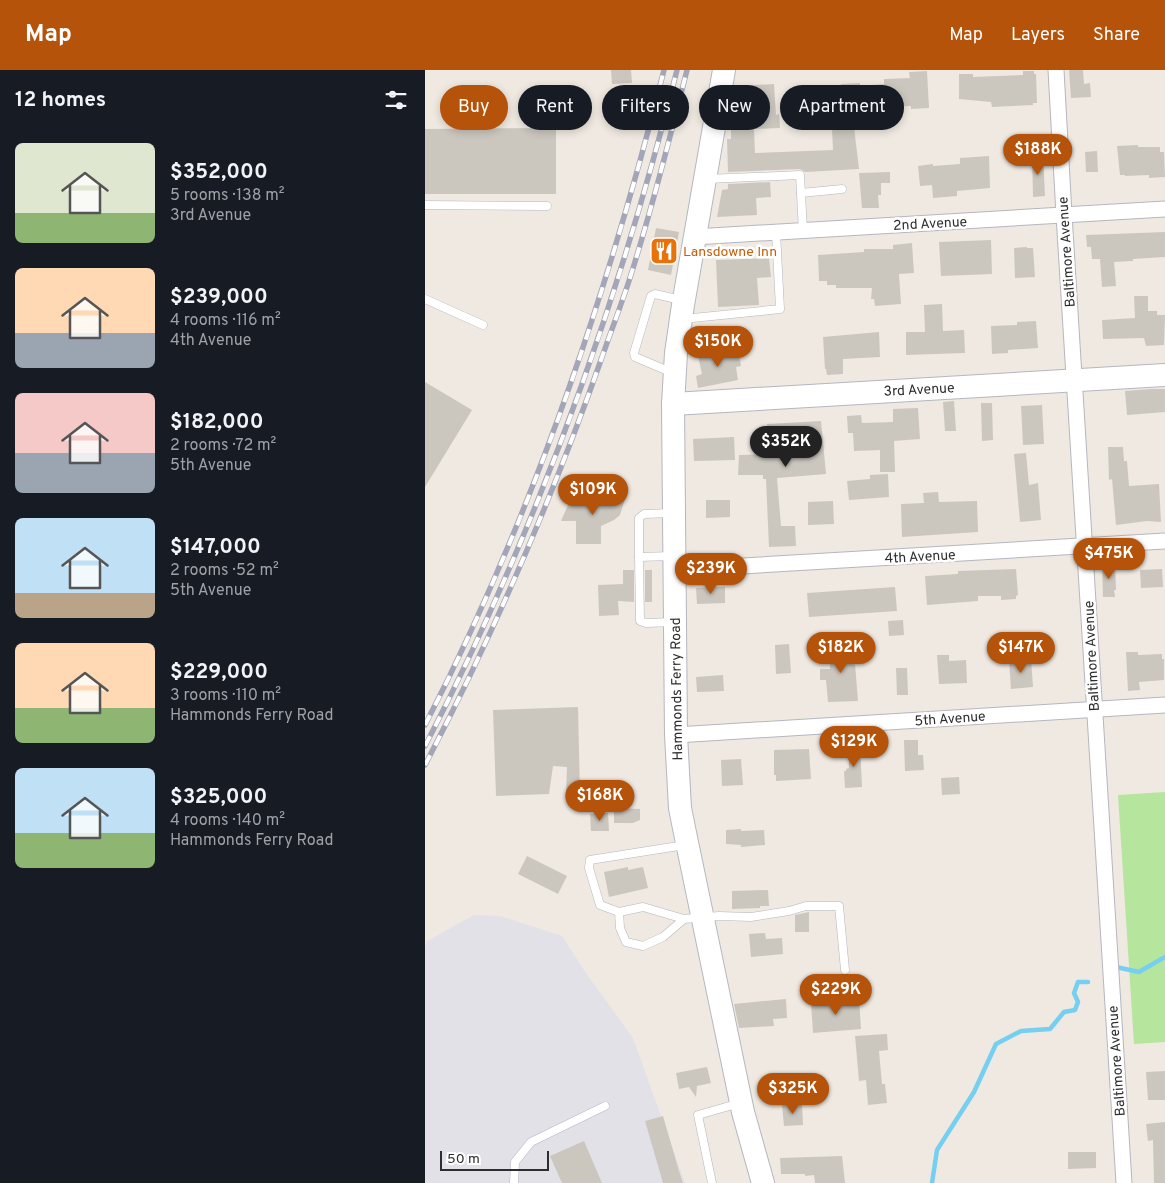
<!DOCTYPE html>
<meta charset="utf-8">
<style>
body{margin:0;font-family:Overpass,sans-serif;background:#20242c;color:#f1f3f6;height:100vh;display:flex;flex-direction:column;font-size:19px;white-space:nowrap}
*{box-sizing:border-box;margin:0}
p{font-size:16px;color:#9ea1a6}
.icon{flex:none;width:28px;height:28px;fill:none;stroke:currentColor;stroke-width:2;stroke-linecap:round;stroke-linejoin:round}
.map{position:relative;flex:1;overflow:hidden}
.side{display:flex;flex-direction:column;background:#171b24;width:425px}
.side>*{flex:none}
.hud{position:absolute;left:15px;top:15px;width:475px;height:45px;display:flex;gap:10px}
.scale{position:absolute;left:15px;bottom:12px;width:109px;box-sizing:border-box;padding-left:5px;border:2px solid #2e2e2e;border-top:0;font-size:14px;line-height:18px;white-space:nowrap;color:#2e2e2e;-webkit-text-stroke:4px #fff;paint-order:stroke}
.price{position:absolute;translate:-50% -42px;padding:0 11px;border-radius:18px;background:#b45309;color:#fff;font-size:16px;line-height:32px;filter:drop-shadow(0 1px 2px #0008)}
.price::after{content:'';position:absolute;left:50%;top:30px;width:15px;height:11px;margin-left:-8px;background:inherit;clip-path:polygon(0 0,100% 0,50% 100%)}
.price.current{background:#222;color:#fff}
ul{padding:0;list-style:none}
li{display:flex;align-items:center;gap:15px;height:125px;padding:0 15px}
li span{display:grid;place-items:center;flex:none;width:140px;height:100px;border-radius:8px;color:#555}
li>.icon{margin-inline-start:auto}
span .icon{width:60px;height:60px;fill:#fffc;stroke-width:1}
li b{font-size:21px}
h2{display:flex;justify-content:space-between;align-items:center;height:60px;padding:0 15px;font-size:21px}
.pill{padding:0 18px;border-radius:22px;background:#171b24;box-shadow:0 2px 8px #0003;font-size:18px;line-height:45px}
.pill.current{background:#b45309;color:#fff}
header{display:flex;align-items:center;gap:30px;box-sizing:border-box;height:70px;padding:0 25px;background:#b45309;color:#fff}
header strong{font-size:24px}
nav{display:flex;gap:28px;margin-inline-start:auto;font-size:18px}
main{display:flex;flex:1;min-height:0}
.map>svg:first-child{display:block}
.industrial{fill:#e3e1e8}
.green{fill:#b6e59e}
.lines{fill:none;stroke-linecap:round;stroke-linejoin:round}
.stream{stroke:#75cff0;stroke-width:4.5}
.building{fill:#cbc7bf}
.lane-casing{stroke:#b4b7c1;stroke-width:9}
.street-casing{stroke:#b4b7c1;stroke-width:17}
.secondary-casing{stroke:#b4b7c1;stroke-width:24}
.lane{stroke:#fff;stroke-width:8}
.street{stroke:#fff;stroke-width:15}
.secondary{stroke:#fff;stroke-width:22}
.rail-casing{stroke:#a3a6b8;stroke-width:5.5}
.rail{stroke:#fff;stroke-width:4;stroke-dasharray:11;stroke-linecap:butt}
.labels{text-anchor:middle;stroke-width:5;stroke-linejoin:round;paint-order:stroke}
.street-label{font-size:14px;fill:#2e2e2e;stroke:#fff}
.food-label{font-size:14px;fill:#c56008;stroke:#fff;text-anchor:start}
</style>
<header>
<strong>Map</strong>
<nav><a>Map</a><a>Layers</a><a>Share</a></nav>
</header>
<main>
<section class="side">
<h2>12 homes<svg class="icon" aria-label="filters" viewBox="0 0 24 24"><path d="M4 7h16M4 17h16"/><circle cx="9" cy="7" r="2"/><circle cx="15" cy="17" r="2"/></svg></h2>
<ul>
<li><span style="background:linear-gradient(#dfe7d0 70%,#8fb573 0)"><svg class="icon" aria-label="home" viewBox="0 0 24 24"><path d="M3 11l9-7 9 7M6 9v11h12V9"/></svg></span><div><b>$352,000</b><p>5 rooms · 138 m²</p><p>3rd Avenue</p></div></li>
<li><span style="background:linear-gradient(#ffd9b3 65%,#9aa5b1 0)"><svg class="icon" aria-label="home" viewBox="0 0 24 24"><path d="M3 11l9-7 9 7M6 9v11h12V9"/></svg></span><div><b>$239,000</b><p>4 rooms · 116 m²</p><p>4th Avenue</p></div></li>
<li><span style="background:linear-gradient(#f6c9c9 60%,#9aa5b1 0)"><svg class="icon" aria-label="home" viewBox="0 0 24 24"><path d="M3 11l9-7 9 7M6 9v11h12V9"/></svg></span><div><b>$182,000</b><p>2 rooms · 72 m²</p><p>5th Avenue</p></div></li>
<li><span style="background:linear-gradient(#bfe0f5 75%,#b9a48a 0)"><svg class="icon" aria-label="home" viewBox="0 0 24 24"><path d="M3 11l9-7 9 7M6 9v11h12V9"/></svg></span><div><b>$147,000</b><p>2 rooms · 52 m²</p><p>5th Avenue</p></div></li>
<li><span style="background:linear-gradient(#ffd9b3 65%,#8fb573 0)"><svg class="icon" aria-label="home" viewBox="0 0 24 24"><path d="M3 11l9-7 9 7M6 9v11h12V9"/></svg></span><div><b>$229,000</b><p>3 rooms · 110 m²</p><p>Hammonds Ferry Road</p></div></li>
<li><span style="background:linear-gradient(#bfe0f5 65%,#8fb573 0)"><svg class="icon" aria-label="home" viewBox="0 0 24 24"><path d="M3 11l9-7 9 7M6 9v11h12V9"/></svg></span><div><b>$325,000</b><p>4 rooms · 140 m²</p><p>Hammonds Ferry Road</p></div></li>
</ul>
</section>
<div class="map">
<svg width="740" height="1113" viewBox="0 0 740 1113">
<rect width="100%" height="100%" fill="#efe9e1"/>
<polygon class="industrial" points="49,845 75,846 137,866 163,906 208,968 260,1113 0,1113 0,878 2,871"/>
<polygon class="green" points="740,722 740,972 709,974 693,725"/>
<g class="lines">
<g class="stream">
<polyline points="691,897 714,902 740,887"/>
<polyline points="507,1113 512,1080 549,1022 571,974 596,961 625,959 639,942 650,940 653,932 649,923 653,912 663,912"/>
</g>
</g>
<g class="building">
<polygon points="186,0 206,0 207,13 187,14"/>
<polygon points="644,0 658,0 659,14 665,13 666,27 646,28"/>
<polygon points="502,1 504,38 486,39 486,36 464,37 465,42 436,44 437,50 419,50 416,14 435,13 435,16 459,14 459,9 485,8 484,2"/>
<polygon points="598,1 609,1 609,4 611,4 612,33 608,33 608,35 567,37 566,32 534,29 534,4 548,4 548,7 598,5"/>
<polygon points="349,14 351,45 354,44 355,58 329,59 330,83 408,80 407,59 429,57 434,99 380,102 375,99 303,102 302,69 306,69 306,60 312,60 310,30 314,30 313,16"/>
<polygon points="131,58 131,124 0,124 0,59"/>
<polygon points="713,75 713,77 735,77 735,82 739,82 740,107 724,108 724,105 700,106 700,105 695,105 692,76"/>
<polygon points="672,81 673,102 661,102 660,82"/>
<polygon points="607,84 618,84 620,126 608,127"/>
<polygon points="564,86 565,118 532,121 532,126 508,128 507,115 495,116 493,96 508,94 508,96 535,94 535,88"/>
<polygon points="465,102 465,113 456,113 456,125 453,125 454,138 437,138 434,103"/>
<polygon points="345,112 346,127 331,128 332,145 292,147 297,120 303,119 303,114"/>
<polygon points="231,158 254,162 246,205 223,200"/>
<polygon points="740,162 740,187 708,189 708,191 689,192 691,216 677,217 675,189 667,189 666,177 662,177 661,165"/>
<polygon points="566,170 567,204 516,206 514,172"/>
<polygon points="487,173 489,203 474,204 476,234 450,236 449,229 446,229 447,218 411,218 411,215 402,215 402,211 394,211 393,185 439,182 439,179 468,179 468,175"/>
<polygon points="602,177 602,178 608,178 610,207 590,208 589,178"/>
<polygon points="344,188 346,207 332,208 334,235 293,237 291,190"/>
<polygon points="709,226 723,226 723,241 732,241 732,245 740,245 739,275 721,276 719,268 678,269 677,250 710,248"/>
<polygon points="517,234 518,261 539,260 540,283 481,285 481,262 500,262 499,235"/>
<polygon points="611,251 613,278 583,280 583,283 567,284 566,256 592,255 592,252"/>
<polygon points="454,262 455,287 418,289 418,304 402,305 401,299 400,299 398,267"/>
<polygon points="313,279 316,296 311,297 313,310 273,318 271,306 277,304 273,286"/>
<polygon points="0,312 47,340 0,417"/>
<polygon points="726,319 740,319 740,342 702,345 700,321"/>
<polygon points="529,331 531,361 520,361 518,332"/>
<polygon points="556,333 567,333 568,370 557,371"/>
<polygon points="617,335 619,374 598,375 596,336"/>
<polygon points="493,338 495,369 469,371 470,402 455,402 455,380 429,381 428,363 423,363 422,346 436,345 437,353 468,352 468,339"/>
<polygon points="396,351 401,404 352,408 356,456 370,456 371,476 344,477 341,409 338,409 338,405 313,405 314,385 344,384 342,354"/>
<polygon points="309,367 310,390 269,391 268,369"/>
<polygon points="683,377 698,377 699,391 702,391 704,416 734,414 736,452 722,451 691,455 687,409 684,410"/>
<polygon points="601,383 604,415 613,413 616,450 595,452 589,384"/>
<polygon points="463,404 464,427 424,430 422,411 445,409 445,405"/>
<polygon points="513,422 514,432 552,431 553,462 477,467 476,434 499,433 498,423"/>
<polygon points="147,426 201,426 195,445 189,450 176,456 176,474 151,474 151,451 136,451"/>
<polygon points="281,430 305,430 305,447 281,448"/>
<polygon points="408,431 409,454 383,455 383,432"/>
<polygon points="690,493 691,520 689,520 690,527 678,527 677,494"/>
<polygon points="591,499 593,525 591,526 591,529 576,530 576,526 553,526 553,531 502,535 500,506 533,504 533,501"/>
<polygon points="737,499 738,517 716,518 715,500"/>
<polygon points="198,500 209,500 209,532 193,531 194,545 174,546 173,515 198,514"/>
<rect x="220" y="500" width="7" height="32"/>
<polygon points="300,517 300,533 272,534 271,518"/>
<polygon points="470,517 472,541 384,547 382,523"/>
<polygon points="478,550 479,565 464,566 463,551"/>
<polygon points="405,572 427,572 428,595 430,594 433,631 403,632 401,610 395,610 395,599 405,599"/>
<polygon points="364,574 366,603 351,604 350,575"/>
<polygon points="701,582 713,582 713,585 737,584 737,589 739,589 739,610 714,612 715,620 703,621"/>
<polygon points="512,585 524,585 524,591 541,590 542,613 514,614"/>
<polygon points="606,588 608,617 586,619 584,590"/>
<polygon points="471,598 482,598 483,625 472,625"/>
<polygon points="298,605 299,621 272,622 271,607"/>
<polygon points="153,637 155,723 141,724 142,697 128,696 124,724 71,726 68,640"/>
<polygon points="479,670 493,670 493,685 498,685 499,700 480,701"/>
<polygon points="423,674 435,674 437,717 420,718 419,701 421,701 421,699 424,698"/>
<polygon points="384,679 386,709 351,711 351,705 349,705 349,680"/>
<polygon points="316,689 318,715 297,716 296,690"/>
<polygon points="534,707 535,724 517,725 516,708"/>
<polygon points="189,738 215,739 215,750 208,753 189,753"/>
<polygon points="183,743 184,761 166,761 165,744"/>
<polygon points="316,759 316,761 339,760 340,775 316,777 316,775 301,774 301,760"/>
<polygon points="102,786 142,806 133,824 93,804"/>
<polygon points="203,797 203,800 218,797 223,818 184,827 179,802"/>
<polygon points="343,820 344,836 335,836 335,838 307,839 307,821"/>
<polygon points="384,842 384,862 370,862 370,845"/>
<polygon points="340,863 341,869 357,868 358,884 326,887 324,864"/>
<polygon points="434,928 436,959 388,963 386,932"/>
<polygon points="361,929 362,948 348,949 349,956 314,958 309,934"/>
<polygon points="462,964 463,980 454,981 457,1014 460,1014 462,1033 443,1035 441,1010 434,1011 430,966"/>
<polygon points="282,997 286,1013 272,1016 271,1027 264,1017 254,1019 251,1003"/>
<polygon points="740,1001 740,1030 723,1030 721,1002"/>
<polygon points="377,1033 378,1055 359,1056 357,1035"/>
<polygon points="238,1046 254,1101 258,1113 238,1113 220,1051"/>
<polygon points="740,1052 740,1113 729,1113 728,1070 723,1071 721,1054"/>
<polygon points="159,1071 177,1113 137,1113 125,1086"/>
<polygon points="643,1082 671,1082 671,1098 643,1099"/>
<polygon points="417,1086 420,1113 390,1113 389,1105 380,1106 380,1104 356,1104 355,1088"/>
</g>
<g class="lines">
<defs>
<g id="lane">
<polyline points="282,109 375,105 378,161"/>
<polyline points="376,123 417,119"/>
<polyline points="0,135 122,136"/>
<polyline points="0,229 58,255"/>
<polyline points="258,249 355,239 351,162"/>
<polyline points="248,303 210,287 209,283 226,226 230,224 256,230"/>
<polyline points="247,486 214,487 215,551 221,553 249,552"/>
<polyline points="214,487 214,448 219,444 247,443"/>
<polyline points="260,775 165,790 164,798 175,835 194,842 218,837 259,849 294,846 326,847 364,841 381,836 414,836 420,900"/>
<polyline points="194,842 195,858 201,872 218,876 238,867 259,849"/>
<polyline points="89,1113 90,1092 106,1072 180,1036"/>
<polyline points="287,1113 273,1045 315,1033"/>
</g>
<g id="street">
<polyline points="631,0 639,145 699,1113"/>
<polyline points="269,167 740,139"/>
<polyline points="250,500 740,471"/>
<polyline points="251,665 740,635"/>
</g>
<g id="secondary">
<polyline points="299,0 258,235 251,283 248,334 251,665 255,738 259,758 318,1042 338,1113"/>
<polyline points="248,334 740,305"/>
</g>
</defs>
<use href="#lane" class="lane-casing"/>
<use href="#street" class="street-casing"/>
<use href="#secondary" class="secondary-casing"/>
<use href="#lane" class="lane"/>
<use href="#street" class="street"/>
<use href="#secondary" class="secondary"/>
<defs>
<g id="rail">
<path d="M0,655c107,-207 182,-429 239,-655"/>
<path d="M0,676c112,-216 193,-441 252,-676"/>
<path d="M0,695c68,-130 127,-266 176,-405 9,-26 19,-52 28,-79 22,-69 40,-140 58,-211"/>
</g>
</defs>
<use href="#rail" class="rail-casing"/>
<use href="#rail" class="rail"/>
</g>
<defs>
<symbol id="restaurant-square" viewBox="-11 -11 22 22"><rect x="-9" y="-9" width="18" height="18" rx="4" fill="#e8710a" stroke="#fff"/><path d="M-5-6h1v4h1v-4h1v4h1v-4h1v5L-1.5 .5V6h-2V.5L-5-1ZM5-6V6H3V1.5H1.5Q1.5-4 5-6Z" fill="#fff"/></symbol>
</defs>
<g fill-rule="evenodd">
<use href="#restaurant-square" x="223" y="165" width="32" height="32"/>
</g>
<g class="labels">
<g class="street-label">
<text transform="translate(505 153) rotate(-3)" y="5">2nd Avenue</text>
<text transform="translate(641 182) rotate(-94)" y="5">Baltimore Avenue</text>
<text transform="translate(494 319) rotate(-3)" y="5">3rd Avenue</text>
<text transform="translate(495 486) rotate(-3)" y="5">4th Avenue</text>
<text transform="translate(666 586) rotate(-93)" y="5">Baltimore Avenue</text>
<text transform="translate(251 619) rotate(-91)" y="5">Hammonds Ferry Road</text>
<text transform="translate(525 648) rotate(-4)" y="5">5th Avenue</text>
<text transform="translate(691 991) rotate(-94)" y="5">Baltimore Avenue</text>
</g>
<g class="food-label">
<text x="258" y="186">Lansdowne Inn</text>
</g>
</g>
</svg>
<div class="scale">50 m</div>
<b class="price" style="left:613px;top:106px">$188K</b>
<b class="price" style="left:293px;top:298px">$150K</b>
<b class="price current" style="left:361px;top:398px">$352K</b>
<b class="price" style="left:168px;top:446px">$109K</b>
<b class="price" style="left:684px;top:510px">$475K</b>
<b class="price" style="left:286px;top:525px">$239K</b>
<b class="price" style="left:416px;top:604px">$182K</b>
<b class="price" style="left:596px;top:604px">$147K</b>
<b class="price" style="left:429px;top:698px">$129K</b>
<b class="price" style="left:175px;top:752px">$168K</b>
<b class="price" style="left:411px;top:946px">$229K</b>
<b class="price" style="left:368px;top:1045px">$325K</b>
<div class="hud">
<a class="pill current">Buy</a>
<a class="pill">Rent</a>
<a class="pill">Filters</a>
<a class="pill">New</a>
<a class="pill">Apartment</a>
</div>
</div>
</main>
